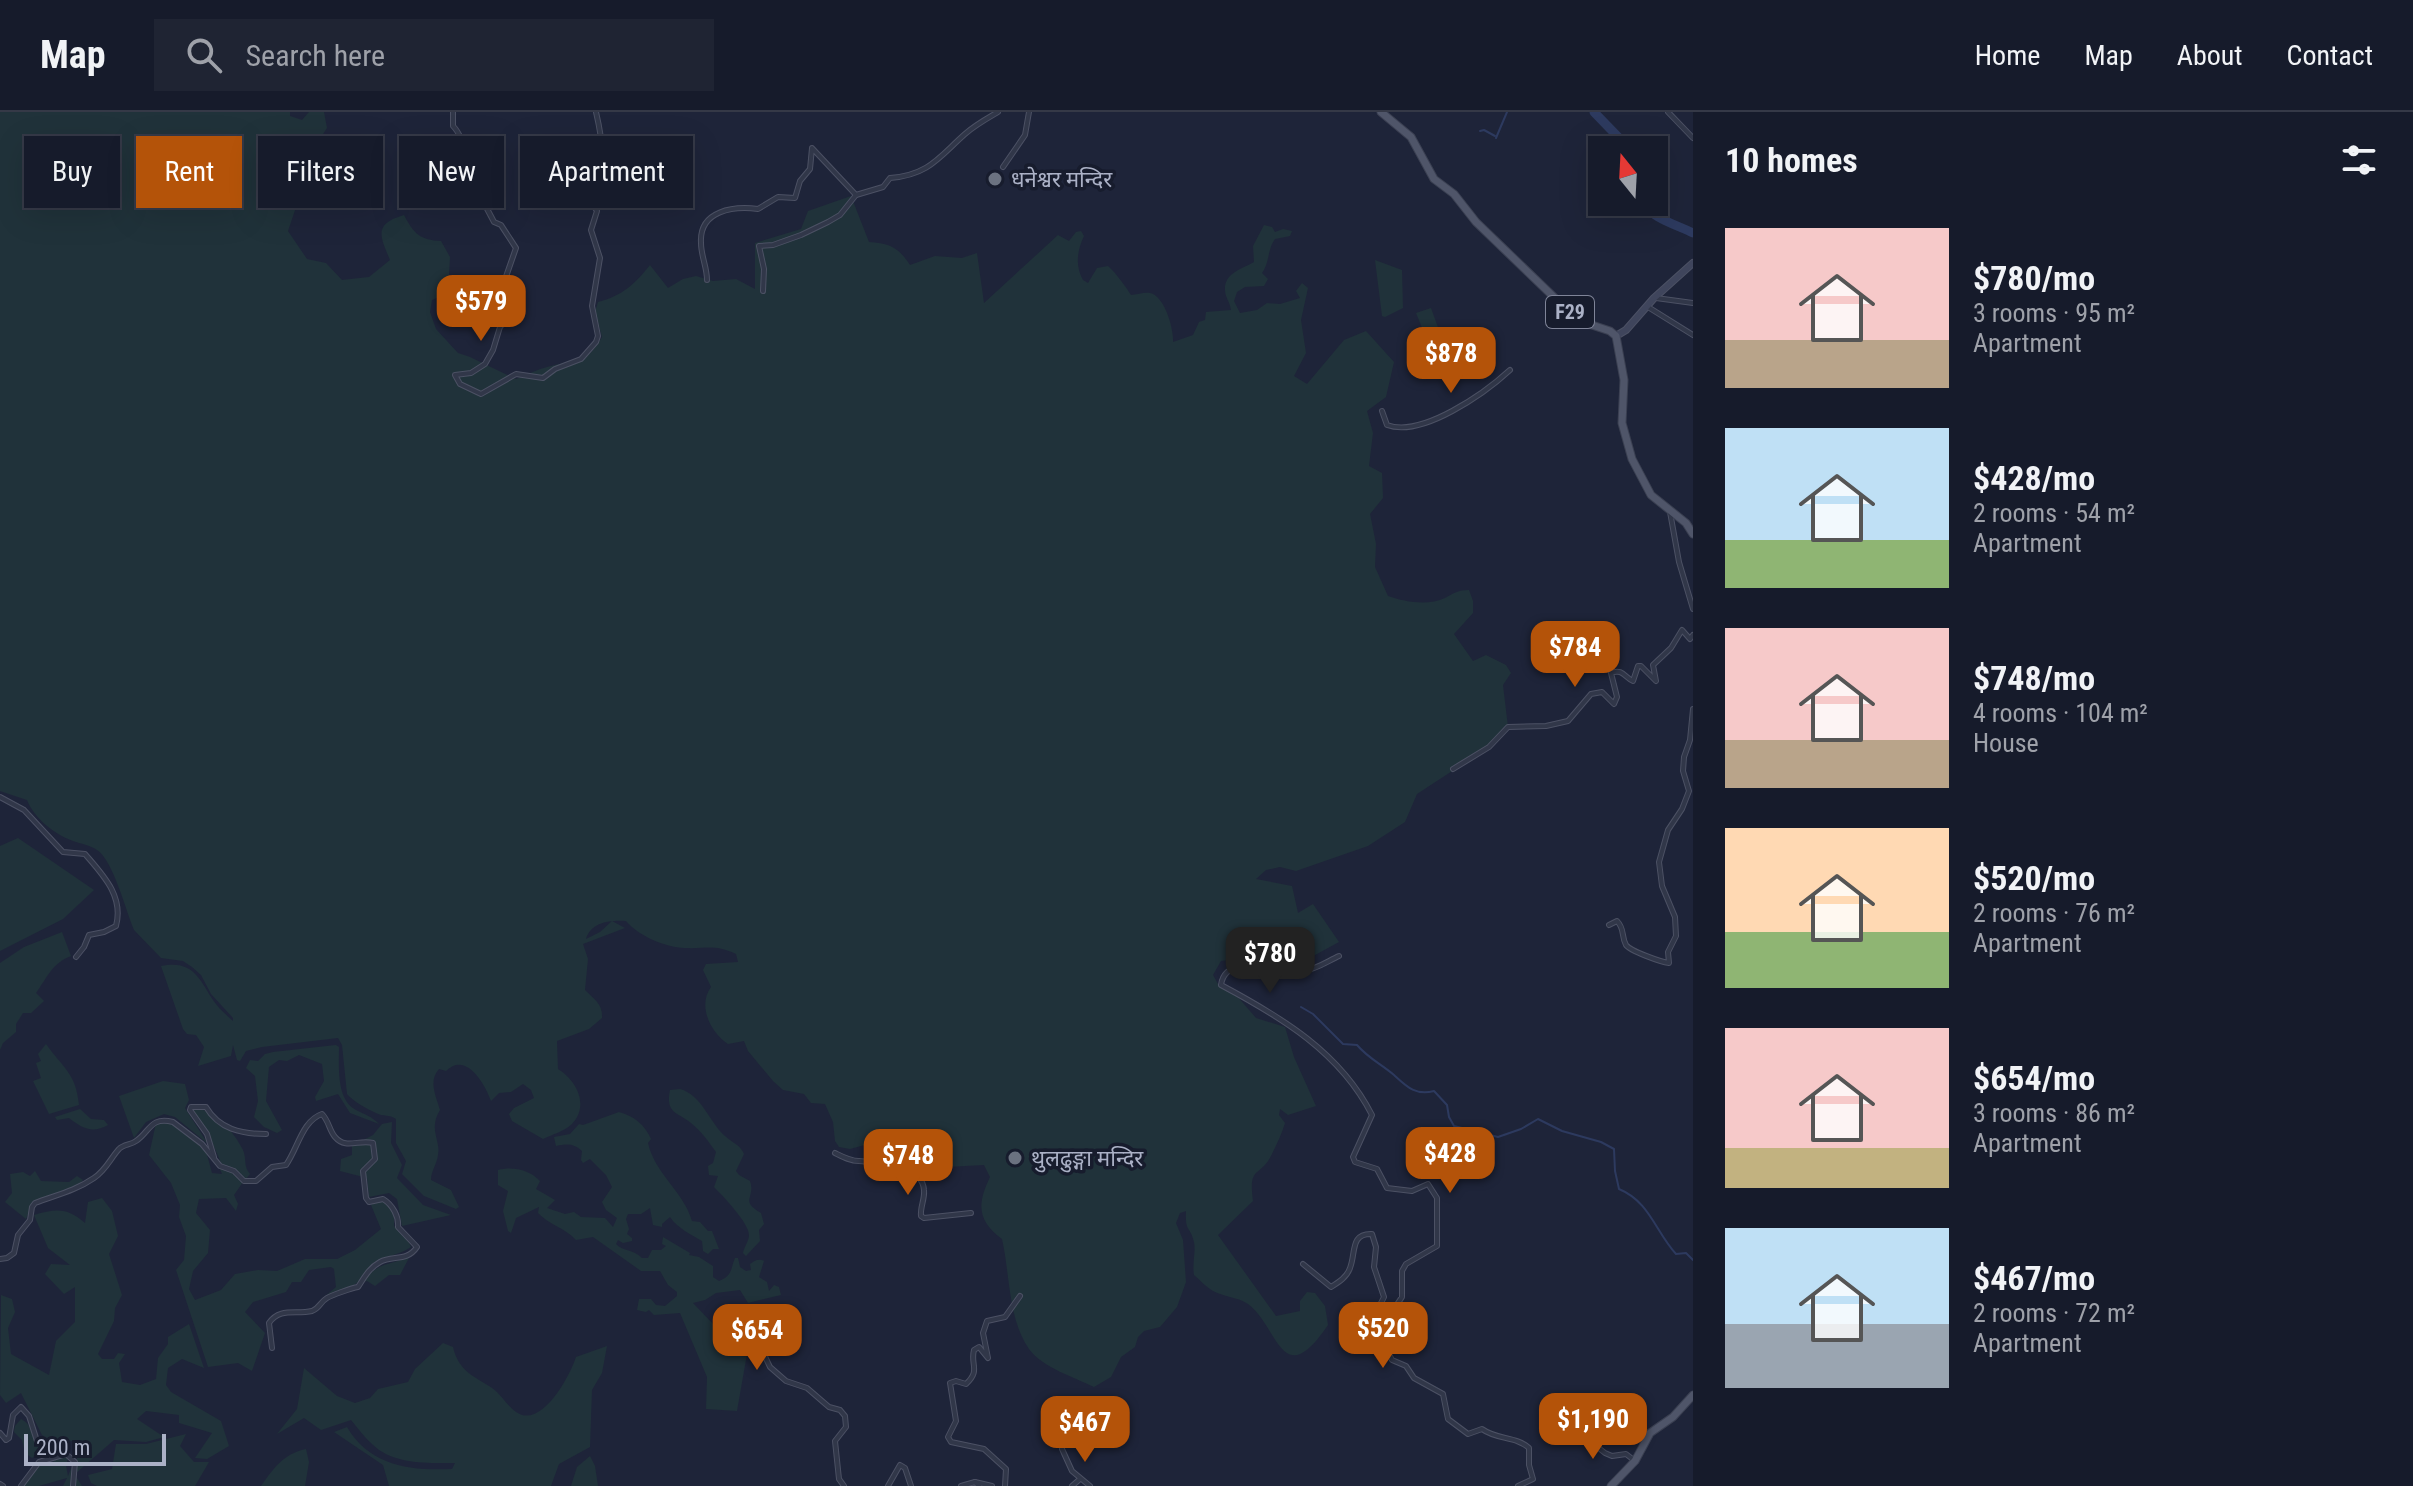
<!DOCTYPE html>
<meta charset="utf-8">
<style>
body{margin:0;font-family:"Roboto Condensed","Noto Sans Devanagari",sans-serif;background:#1f2433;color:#f1f3f6;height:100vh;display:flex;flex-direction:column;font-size:30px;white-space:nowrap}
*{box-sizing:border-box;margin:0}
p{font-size:26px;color:#9ea1a9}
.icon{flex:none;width:44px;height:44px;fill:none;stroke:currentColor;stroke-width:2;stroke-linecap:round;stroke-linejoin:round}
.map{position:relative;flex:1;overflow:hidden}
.drawer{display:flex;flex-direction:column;background:#161b2b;width:720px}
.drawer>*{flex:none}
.top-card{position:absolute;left:24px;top:24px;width:760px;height:72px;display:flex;gap:16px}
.needle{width:52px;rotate:342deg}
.buttons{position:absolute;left:1588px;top:24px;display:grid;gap:16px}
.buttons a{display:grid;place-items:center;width:80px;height:80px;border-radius:0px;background:#161b2b;box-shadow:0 8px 32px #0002,0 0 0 2px #353947;font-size:40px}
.scale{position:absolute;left:24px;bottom:20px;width:142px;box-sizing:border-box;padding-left:8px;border:4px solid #abb1c6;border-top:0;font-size:22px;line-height:28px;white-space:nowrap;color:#abb1c6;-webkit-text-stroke:6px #171c2d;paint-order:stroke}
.price{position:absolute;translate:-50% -68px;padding:0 18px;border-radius:16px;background:#b45309;color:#fff;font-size:26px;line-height:52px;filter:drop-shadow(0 2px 4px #0008)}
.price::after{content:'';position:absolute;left:50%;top:48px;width:24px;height:18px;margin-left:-12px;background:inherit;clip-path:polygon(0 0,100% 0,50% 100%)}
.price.selected{background:#222;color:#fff}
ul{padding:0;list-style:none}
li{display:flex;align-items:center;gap:24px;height:200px;padding:0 32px}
li span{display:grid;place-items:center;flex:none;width:224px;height:160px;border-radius:0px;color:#555}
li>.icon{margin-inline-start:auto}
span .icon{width:96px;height:96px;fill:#fffc;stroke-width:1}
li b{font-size:34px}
h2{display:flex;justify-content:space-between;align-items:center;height:96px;padding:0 32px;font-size:34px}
.tag{padding:0 28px;border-radius:0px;background:#161b2b;box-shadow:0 8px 32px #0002,0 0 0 2px #353947;font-size:28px;line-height:72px}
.tag.selected{background:#b45309;color:#fff}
header{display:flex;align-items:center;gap:48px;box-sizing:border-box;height:112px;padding:0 40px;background:#161b2b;border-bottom:2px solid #353947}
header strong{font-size:38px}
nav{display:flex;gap:44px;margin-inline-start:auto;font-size:28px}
.search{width:560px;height:72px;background:#1f2433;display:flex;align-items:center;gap:20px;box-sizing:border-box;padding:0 28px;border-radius:0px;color:#9ea1a9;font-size:30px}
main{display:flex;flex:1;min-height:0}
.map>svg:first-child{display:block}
.green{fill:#20323a}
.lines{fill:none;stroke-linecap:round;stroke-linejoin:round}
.stream{stroke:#2d3a5f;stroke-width:2}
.river{stroke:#2d3a5f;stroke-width:9}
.street-casing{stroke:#4c5164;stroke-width:6}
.secondary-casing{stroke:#4c5164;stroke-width:8}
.primary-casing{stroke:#3b4052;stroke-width:9}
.street{stroke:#313749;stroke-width:4}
.secondary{stroke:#3f455c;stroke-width:6}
.primary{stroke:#4f5569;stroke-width:7}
.worship-dot{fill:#6b7280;stroke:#171c2d;stroke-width:3}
.labels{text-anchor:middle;stroke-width:7;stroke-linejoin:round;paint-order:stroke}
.shield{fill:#171c2d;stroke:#7f8498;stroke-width:2}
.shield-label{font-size:20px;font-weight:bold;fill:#abb1c6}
.poi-label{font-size:22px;fill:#abb1c6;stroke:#171c2d;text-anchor:start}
</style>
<header>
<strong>Map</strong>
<div class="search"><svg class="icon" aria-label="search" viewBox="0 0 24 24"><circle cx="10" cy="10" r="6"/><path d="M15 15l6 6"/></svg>Search here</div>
<nav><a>Home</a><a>Map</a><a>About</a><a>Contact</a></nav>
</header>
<main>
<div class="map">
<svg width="1693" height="1374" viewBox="0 0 1693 1374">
<rect width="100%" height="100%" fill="#1e2439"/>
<g class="green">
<path d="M0,0h290v4l12,4 7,-8h15l3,16 -9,14 -30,89 19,28 19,4 16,17 27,-3 21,-17c-10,-24 -17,-36 14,-45 10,19 16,25 37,26l9,16 -2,36 -16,7 -2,12 6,17 22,24 12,4 46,22c10,-4 20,-9 31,-12 28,-8 39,-2 55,-30l-7,-25 3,-10c24,-6 37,-18 52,-37l18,23 15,-9 13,-3 17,5 23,-2 19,10v-46l46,-14 7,-18 43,-15 18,46c21,1 30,6 41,23l25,-9 27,2 15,-5 7,50 74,-68 11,6 7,-9 5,-1 3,5c-7,15 -9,30 -1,44l5,3 9,-15 11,-2c8,7 18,21 23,29 6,0 13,-3 19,-2 15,3 24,37 23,49l20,-7 6,-13 6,-2 1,-8 25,-2c-1,-8 -6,-13 -6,-20 -1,-17 17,-21 29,-28l-1,-16 11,-21 8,2 3,5 8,-3 9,2 -2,5 -15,3c-8,11 -5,23 -13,34l6,6 -4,7 -19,1 -8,5 -3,9 6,12 17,-3 10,-7 13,1 20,-6 -4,-7 6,-8 6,5 -7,32 5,33 -12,23 13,8 37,-44 22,-9 28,31 -8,35 -19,14 6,22 -4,33 13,7 1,25 -13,16 6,30 -1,23 13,29c17,6 40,10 57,2 9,-5 13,-8 24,-8l4,11v12l-19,21 19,27 13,-6 20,10 5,8 -8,12 5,42 -19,20 -72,47 -12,28 -37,24 -72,25 -16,-4 -14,3 -10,9 36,7 6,27 15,-9 26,38 -33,18 -62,-2 -23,3 -8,14 5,9 19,12 19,22 29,9 9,30 22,49 -28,9 -8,-6 -1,6 6,8c-3,10 -8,21 -13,31 -12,25 -24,10 -19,47l-35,34 58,81 24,-5v-10l7,-9 8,1 10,13 3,19c-47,69 -49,2 -80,-21 -10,-7 -24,-7 -35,-13 -7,-4 -13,-11 -19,-16 -2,-11 2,-24 0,-33 -4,-17 -9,-9 -8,-31l-6,2 -4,10 7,17 3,42 -9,25 -17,20 -16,4 -6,6 -3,10 -14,10 -10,20 -17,10c-20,-10 -51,-19 -65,-38 -21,-30 -19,-75 -27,-110 -25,-19 -25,-35 -12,-62l-6,-12 -37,2 -17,-6 -29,-1 -11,-4 -10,-11 -8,-2 -22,6 -11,-2 -4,-6 -2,-19 -8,-18 -14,-1 -7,-9 -21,-4 -10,-9 -25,-30 -4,-10 -16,3c-17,-11 -31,-38 -17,-57l-8,-17 3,-6 32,-2 -2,-8c-22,-10 -29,-5 -51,-6 -21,-1 -46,-12 -59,-27 -16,-1 -35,1 -40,18l14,-7 12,-11 13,7 -42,16 5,15 -3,31c9,9 18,14 17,28l-13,11 -32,12 1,28c18,11 32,36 14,55 -7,7 -21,11 -29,15l-31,-18 -3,-7 5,-6 20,-10 -3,-8 -8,-6 -12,8 -12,1 -8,8c-6,-17 -25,-50 -45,-30l-7,-2c-11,12 -3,27 1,41 -12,20 1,30 -2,45 -1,9 -7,16 -7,25l20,10 8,17 -3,2 -32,-13 -22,-22 4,-13 -10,-18v-24c-7,-5 -12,-2 -20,-6 -9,-4 -22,-11 -29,-19l-5,-49 -4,-7 -76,9 -16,4 -6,10 -3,-1 -4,-15 -2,11 -33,10 6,-19 -8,-12 -9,-1 -4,-5 -22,-63c29,-6 37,9 50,31 6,10 14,17 22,24v-3l-22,-24 -10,-19 -9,-8 -9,-6 -22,-3 -27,-28c-8,-19 -21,-70 -37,-80 -7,-5 -16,-6 -24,-9 -19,-7 -39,-23 -46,-41l-27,-9z"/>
<polygon points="1375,148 1402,158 1403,196 1385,205 1382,204"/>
<polygon points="1431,196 1439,218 1444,217 1449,228 1430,235 1416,201"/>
<polygon points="18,726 94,778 63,807 0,839 0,734"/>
<path d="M62,820l9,24c-19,7 -24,22 -35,37l8,8 -13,12h-8l-7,11v8l-13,11 -3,7v-87l24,-16z"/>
<path d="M46,932c17,24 30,29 33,61l-30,9 -16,-33 8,-3 -5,-15 5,-2 -3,-7z"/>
<path d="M336,933l3,2c0,19 -3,53 17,63 10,5 15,6 23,14l-29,-11 -12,-19 -22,7 -1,-4 9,-16 -2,-17 -23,-9 -12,6 -8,-1 -10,7 -3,34 16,29 -5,3 -13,-6 -10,-10 4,-16 -3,-25 -9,-8 4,-8 8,1 7,-7 8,-2z"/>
<polygon points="163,969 185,972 189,988 185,996 208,1032 175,1005 164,1002 146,1010 134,1026 119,984"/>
<path d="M680,977c22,6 29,33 45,47 7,7 15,8 19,18l-8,17 3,4 11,6c6,17 -11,19 11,32l3,11 -5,6 1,11 -14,15 -3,-3c1,-6 6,-12 6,-18 0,-12 -26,-39 -35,-48l4,-11 -9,-1 -1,-9 5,-3 3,-11c-7,-10 -15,-21 -25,-29 -13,-11 -26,-9 -21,-33z"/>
<path d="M191,995c23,2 42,23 52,43 4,9 0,16 7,24l-4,5 -12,-11 -12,-3 -14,-32z"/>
<path d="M80,997l11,10 13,1 4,5c-16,9 -26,3 -39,-7l-12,2 -2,-3z"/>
<path d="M619,1000c15,4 26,13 32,27l-3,4c7,31 36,49 44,78l8,1 8,9h4l7,18h-6l-5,5 -5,-3 -1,-10c-10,-6 -25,-13 -32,-24l-8,7v3l-9,-2 -3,-17 -9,6h-13l-2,5 3,10 -2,5 5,4v3l-9,2 -5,-3 -2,4c6,7 17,5 26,14h6l4,-8h9l5,-4 -4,-2 1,-7 27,16 -1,2 10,2 14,9v11l6,4c14,-6 11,-11 16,-23h3l2,9 6,4 5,-1 -1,-6c4,-3 9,-6 14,-3l-5,16 8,5 2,9 5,-6 5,2 2,8 -33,8 -8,-13 -24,3 -11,7 -12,3 22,23 22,5 10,23 -10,57 -31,-2 1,-32 -27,-64 -26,2 -5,-5 -3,2 -9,-2 2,-11h12l5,6 9,1 12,-10v-4l-9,-7 -8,-14h-19l-48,-34 -17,3c-11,-12 -28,-16 -38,-27l1,-6 -23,11 -5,15 -3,-2 -5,-20 5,-20 -10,-6v-15c15,-4 32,0 42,11l-4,8 19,11 -8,8 18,6 9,-2 7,5 24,1 8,9 4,-9 -11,-8 -4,-8 10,-15 -6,-12 -16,-16 -7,4 -2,-3 1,-9c-9,-8 -15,-7 -26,-5l-2,-9 16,-3 9,-10 4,1z"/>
<path d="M168,1008l37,27 7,26 10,1 -3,-7 14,5 10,10 -9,13 4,9 -2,7 -10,-13 -27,1 -3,14 14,17 -2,23 -15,18 -4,18 6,11 26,-10 14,-16 23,-4 19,1 28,-12h32l18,-9 26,-21 -10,-24 9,-5h7l7,11v15l14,15 3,6c-13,9 -27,9 -35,15 -8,6 -14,18 -22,23 -7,5 -22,9 -30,12l12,-10 -2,-18 -3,-2 -22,3 -8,12h-9l-6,10 -33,10 -8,10 20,21 -13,38 -14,-8 -30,4 -32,-97 8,-10 2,-24 -7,-19 1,-12 -9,-22 -22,-28 7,-32z"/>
<polygon points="392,1010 391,1031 402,1053 397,1066 423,1093 451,1103 402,1114 397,1087 389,1081 369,1085 367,1066 340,1059 341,1047 352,1043 352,1034 373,1023 382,1012"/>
<polygon points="35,1059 41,1069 69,1070 77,1064 83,1068 80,1072 32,1094 26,1107 5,1090 12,1081 10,1062 23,1060 30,1064"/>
<path d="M102,1086l10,13 6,25 -9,18 13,41 -7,13 -1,13 -16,33 4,5h12l4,-6 7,1 -6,9 3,19 18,3 16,-6 2,-21 10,-14v-7l21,-13 15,44 -22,-9 -14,9 -2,17 5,7 50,29 8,25 -22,13 -12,-1 17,-25 -33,-10v-8l-33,-4 -9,8 27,18 -18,5 -32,-2 -38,33 2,-31 -12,-2 -7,5 -17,-10 -21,-42 -15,10 -6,-8 1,-100 11,4 3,13 -7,16 3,26 38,21 7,-34 19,-19v-35l-11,7 -19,-20 6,-10 19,1 -22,-17 -14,-33c23,-7 34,-7 51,8l3,-21z"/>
<path d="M410,1144l-10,19h-11l-14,11 -8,-5 -4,1c14,-21 28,-16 47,-26z"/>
<path d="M443,1231l10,4c5,22 18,28 36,39 11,6 17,19 27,26 25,18 54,-36 60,-55l31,-11 -5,27 -10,17 -2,57 -31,17 -8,22h-162l-6,-21 -49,-33 13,-5c23,39 63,44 105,42l3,-6c-27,0 -62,2 -83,-19 -8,-7 -14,-16 -21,-24l-30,10 -17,-12 -27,16 20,-25 7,-41 33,28 18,7 15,-5 8,-9 30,-7 7,-13z"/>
<path d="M21,1307c10,5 8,10 13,18 2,4 8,8 11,12l-13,9 -7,-5 -3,-13 -8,-8 1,-6z"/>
<polygon points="186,1322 180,1334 194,1350 209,1350 195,1374 97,1374 91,1371 88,1363 112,1357 116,1332 146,1332"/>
<path d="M306,1337l3,13 -4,24h-44c13,-18 22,-32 45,-37z"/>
<polygon points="65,1340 69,1342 66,1354 68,1364 75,1347 75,1363 82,1374 63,1374 67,1366 39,1374 22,1374 39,1348 50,1352"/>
<polygon points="590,1344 595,1354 598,1374 571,1374 577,1355"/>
</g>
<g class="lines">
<g class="stream">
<polyline points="1480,19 1484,18 1495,24"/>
<polyline points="1496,26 1507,0"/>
<path d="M1301,895l12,7 30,30 14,1c11,13 24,19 37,30 12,11 21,21 40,16l13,14 2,12 5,9 44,11 23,-8 17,-10 24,12 39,11 13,7 1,22 4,18c31,13 36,42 57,65l10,-1 7,7"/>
</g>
<g class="river">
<polyline points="1594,0 1623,30 1623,38"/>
<path d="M1642,90c9,16 35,23 51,31"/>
</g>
<defs>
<g id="street">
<path d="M453,0v14c7,7 8,14 13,22 22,30 36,7 19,57l9,17 7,3 15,23 -14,40 13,21 -15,18 -7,23 -8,14 -14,9 -16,2 5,9 21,10 35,-20 27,4 12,-9 26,-10 15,-17 2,-6 -6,-30 8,-48 -9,-28 6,-19 -11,-17 -1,-10c24,-16 17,-46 11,-72"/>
<polyline points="1668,0 1693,26"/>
<polyline points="1003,55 1025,23 1029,0"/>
<path d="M707,168c0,-13 -6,-24 -6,-37 -2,-33 33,-37 57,-34l20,-12 17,1 5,-17 10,-12 2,-21 44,47"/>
<path d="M763,179l1,-22 -5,-23 14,-1 28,-10 27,-13 12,-7 16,-20 27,-8 7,-9c39,-3 49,-21 75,-44 10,-9 21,-15 33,-22"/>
<polyline points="1656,186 1693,191"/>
<polyline points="1648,195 1693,223"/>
<path d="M1382,299l5,14c35,13 98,-32 123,-55"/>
<polyline points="1670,400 1679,450 1693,497"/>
<path d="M1453,657l36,-22 19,-20 38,-1 22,-5 23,-27 11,-2 12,12 3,-7 -6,-24c12,-5 14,5 22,8l5,-15h3l15,15 -3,-16 18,-17 11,-18 8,9 3,-4"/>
<path d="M0,685l24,13 39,42 22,2c18,21 39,42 31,72l-12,6 -15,3 -5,12 -8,10"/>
<path d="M1609,813l8,-4c8,8 4,15 9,24 4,6 35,17 43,18l-1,-11 8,-16 -1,-19 -13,-31 -3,-24 9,-32 14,-21 7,-18 -6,-20 1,-14 6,-17 3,-31"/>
<path d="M1339,844c-11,5 -24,14 -36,15 -22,4 -77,-21 -82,14 60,32 119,67 151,130l-19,42 2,5 22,7 10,19 25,3 16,-7 9,14v48l-31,18 -4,7v26l-10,15 -20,9"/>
<path d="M835,1041c8,4 15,8 24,8 18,2 63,2 65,29 1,9 -4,17 -3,26l3,2 47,-5"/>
<path d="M214,1045l-7,-23 -17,-24 1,-3h15c13,22 35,27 60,27"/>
<path d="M0,1147l7,-1 7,-5 4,-18 12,-15 2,-13 3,-4c21,-8 40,-12 59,-25 12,-8 16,-19 25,-29 5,-5 12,-4 17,-8 14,-9 14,-25 37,-19l29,22 18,22 14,5 10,10h12l16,-14 14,-2c12,-17 16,-44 36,-51 7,7 7,16 13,23 11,13 24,2 38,6l2,16 -12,12 3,27 3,4 14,-3c10,6 16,18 15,28l19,20c-10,15 -24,8 -37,15 -11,6 -16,16 -22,25 -6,1 -26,8 -31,11 -7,4 -7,10 -15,13 -16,4 -32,-4 -43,12l3,25"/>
<path d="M1303,1152l28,23c8,-5 16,-10 19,-19 6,-15 0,-35 22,-34l4,13 -2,20 10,30 -12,24 20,39 14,6 8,12 29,16 5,25 20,15 14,-5c15,11 34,7 47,19v17l4,14 -15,7"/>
<polyline points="761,1236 770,1255 786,1269 807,1276 829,1295 840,1298 845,1304 846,1315 835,1329 839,1367 844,1374"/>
<polyline points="1568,1312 1605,1341 1612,1344 1626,1342 1635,1349"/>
<polyline points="0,1321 6,1328 9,1326 13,1303 21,1295 29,1304 37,1329 55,1345"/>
<polyline points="1062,1337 1072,1359 1090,1374"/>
<polyline points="975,1370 992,1374"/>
<polyline points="0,1372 3,1374"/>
<polyline points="21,1374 39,1350 66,1342 75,1350 73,1374"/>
<polyline points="888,1374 900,1353 905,1356 911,1374"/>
<polyline points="961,1374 975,1370 979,1374"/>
<path d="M1005,1374l1,-17 -22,-20 -33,-7 -3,-5 8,-16 -6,-38 6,-2 10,3c15,-14 4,-19 8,-34l5,-3 9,11 -5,-25 4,-12 18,-4 15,-21"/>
<polyline points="1072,1374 1080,1367"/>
</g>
<polyline id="secondary" points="1616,224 1626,218 1654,186 1693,151"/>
<g id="primary">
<polyline points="1381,0 1411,25 1434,67 1454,82 1476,110 1560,191 1580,209 1610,219 1616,224 1624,268 1622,311 1632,347 1651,383 1686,411 1693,422"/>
<polyline points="1611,1374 1635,1349 1650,1321 1673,1305 1693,1283"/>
</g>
</defs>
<use href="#street" class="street-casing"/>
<use href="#secondary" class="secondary-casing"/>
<use href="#primary" class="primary-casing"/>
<use href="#street" class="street"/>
<use href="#secondary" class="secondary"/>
<use href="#primary" class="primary"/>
</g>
<g class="worship-dot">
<circle cx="995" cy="67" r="8"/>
<circle cx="1015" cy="1046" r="8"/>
</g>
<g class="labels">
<rect class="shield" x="1546" y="184" width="48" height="32" rx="6"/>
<g class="shield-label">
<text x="1570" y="207">F29</text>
</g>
<g class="poi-label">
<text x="1011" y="75">धनेश्वर मन्दिर</text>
<text x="1031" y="1054">थुलढुङ्गा मन्दिर</text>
</g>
</g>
</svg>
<div class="buttons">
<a><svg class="needle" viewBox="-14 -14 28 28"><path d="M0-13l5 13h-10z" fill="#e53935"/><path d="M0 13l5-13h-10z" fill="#9ea1a9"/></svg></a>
</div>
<div class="scale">200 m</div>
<b class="price" style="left:481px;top:231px">$579</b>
<b class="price" style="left:1451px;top:283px">$878</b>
<b class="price" style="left:1575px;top:577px">$784</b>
<b class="price selected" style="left:1270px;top:883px">$780</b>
<b class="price" style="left:1450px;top:1083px">$428</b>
<b class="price" style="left:908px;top:1085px">$748</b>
<b class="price" style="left:1383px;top:1258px">$520</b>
<b class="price" style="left:757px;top:1260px">$654</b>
<b class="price" style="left:1593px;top:1349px">$1,190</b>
<b class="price" style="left:1085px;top:1352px">$467</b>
<div class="top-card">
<a class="tag">Buy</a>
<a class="tag selected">Rent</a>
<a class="tag">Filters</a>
<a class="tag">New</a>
<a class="tag">Apartment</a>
</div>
</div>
<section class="drawer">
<h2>10 homes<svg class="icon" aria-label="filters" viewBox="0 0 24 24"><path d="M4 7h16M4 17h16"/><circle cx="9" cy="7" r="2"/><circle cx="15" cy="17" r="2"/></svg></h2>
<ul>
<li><span style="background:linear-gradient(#f6c9c9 70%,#b9a48a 0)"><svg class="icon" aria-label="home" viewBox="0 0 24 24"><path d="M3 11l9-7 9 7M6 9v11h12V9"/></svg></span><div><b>$780/mo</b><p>3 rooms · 95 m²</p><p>Apartment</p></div></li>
<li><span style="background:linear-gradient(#bfe0f5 70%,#8fb573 0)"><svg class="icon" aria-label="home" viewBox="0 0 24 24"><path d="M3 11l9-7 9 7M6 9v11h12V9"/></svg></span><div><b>$428/mo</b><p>2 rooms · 54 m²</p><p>Apartment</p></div></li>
<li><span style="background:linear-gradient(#f6c9c9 70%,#b9a48a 0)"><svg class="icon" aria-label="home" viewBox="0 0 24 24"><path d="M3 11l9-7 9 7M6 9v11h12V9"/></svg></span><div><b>$748/mo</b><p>4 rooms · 104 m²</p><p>House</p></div></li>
<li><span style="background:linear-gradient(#ffd9b3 65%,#8fb573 0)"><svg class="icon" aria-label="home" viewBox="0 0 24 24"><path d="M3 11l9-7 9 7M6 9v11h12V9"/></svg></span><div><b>$520/mo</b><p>2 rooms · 76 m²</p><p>Apartment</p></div></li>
<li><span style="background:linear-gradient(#f6c9c9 75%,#c2b280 0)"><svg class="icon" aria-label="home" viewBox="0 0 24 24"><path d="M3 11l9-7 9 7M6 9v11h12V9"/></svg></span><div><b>$654/mo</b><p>3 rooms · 86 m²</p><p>Apartment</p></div></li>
<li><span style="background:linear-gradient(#bfe0f5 60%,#9aa5b1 0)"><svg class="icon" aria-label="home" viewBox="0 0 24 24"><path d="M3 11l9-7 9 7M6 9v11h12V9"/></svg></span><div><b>$467/mo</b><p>2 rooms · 72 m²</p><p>Apartment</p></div></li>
</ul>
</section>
</main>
